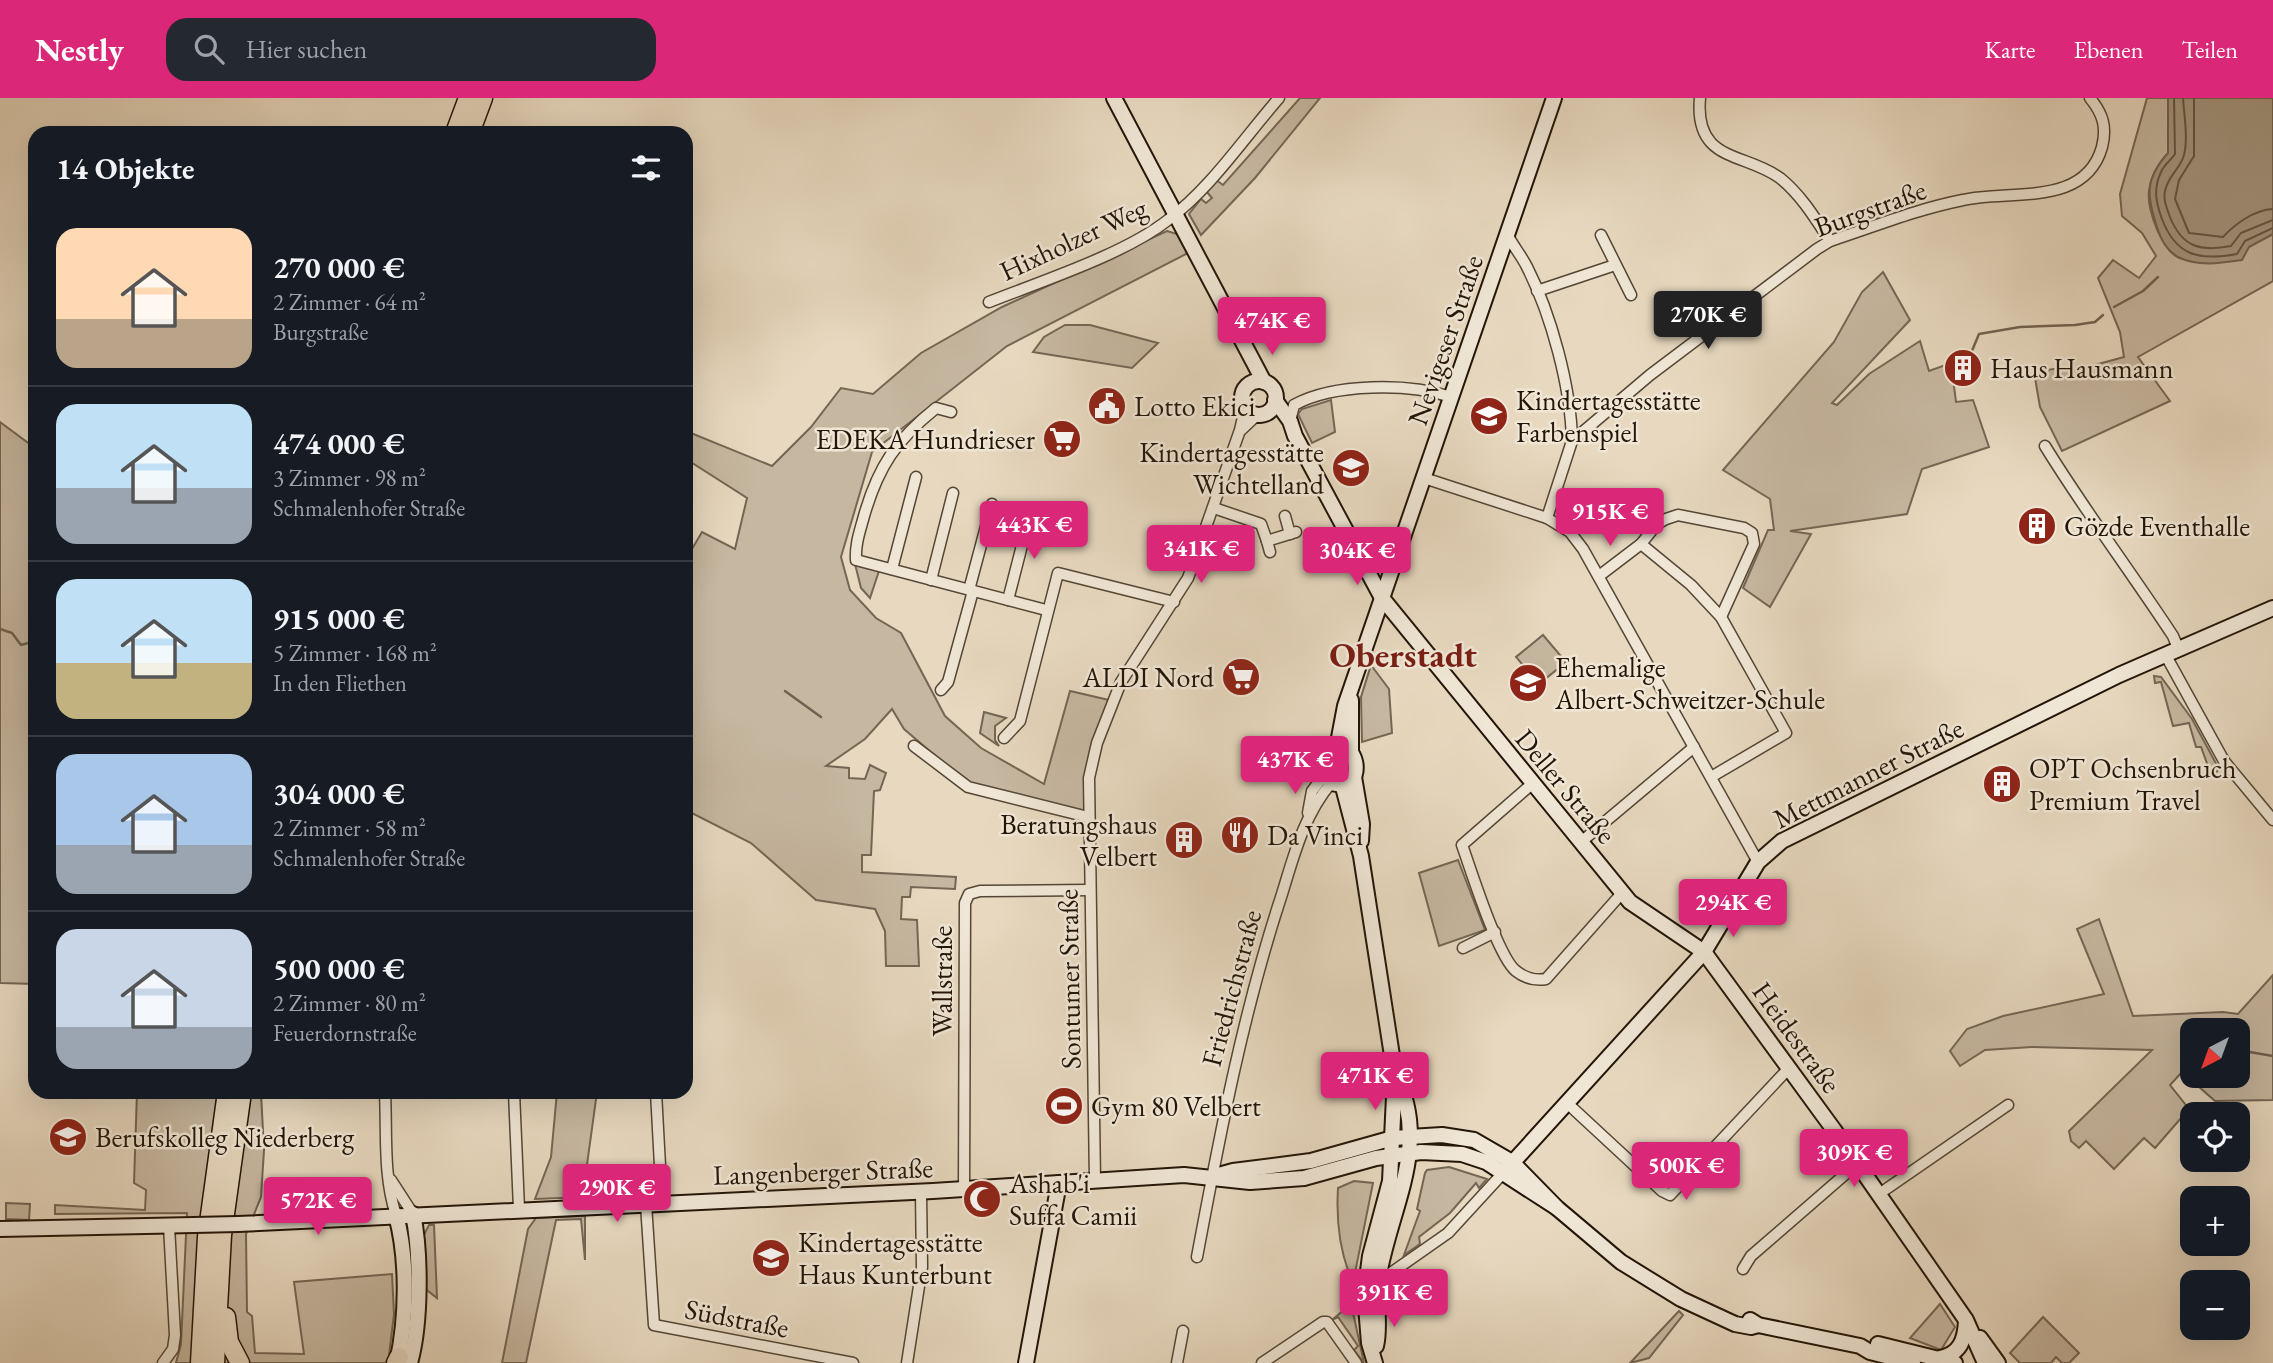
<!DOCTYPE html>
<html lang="de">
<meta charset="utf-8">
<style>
body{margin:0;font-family:"EB Garamond",serif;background:#242831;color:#f1f3f6;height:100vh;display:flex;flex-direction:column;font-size:26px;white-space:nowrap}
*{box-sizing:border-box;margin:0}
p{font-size:23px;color:#9ea1a6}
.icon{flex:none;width:38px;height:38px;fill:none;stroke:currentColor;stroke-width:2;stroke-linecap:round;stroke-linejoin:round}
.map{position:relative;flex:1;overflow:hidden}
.sheet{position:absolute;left:28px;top:28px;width:665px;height:973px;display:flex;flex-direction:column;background:#171b24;border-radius:21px;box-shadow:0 7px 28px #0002}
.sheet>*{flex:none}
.needle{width:46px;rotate:221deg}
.tools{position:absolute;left:2180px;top:920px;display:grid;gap:14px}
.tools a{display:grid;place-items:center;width:70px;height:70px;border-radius:14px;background:#171b24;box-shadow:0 7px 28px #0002;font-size:35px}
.price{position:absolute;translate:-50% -60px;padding:0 16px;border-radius:7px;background:#db2777;color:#fff;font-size:23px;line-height:46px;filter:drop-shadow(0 2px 4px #0008)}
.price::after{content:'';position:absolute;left:50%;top:42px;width:21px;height:16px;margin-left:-10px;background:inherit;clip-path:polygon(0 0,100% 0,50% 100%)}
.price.on{background:#222;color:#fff}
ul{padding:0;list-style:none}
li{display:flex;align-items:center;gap:21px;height:175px;padding:0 28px}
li+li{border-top:2px solid #363941}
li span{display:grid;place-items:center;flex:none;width:196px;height:140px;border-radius:21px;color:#555}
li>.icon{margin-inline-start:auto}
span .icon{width:84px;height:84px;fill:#fffc;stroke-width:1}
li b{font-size:30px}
h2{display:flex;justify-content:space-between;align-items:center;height:84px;padding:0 28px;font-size:30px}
header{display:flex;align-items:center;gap:42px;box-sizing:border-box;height:98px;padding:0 35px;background:#db2777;color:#fff}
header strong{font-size:33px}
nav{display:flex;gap:38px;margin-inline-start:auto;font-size:24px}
.search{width:490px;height:63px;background:#242831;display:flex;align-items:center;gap:18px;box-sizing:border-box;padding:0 24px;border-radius:21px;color:#9ea1a6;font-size:26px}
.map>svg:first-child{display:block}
.green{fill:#c6b7a0;stroke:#746654;stroke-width:2;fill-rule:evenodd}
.water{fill:#a49680;stroke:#706250;stroke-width:2}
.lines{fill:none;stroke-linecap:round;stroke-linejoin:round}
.shore{stroke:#645644;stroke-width:2}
.stream{stroke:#706250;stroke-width:2.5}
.street-casing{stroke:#544635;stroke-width:13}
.secondary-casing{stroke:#231507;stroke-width:18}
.highway-casing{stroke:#231507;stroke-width:21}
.street{stroke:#efe6d5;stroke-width:10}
.secondary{stroke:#efe6d5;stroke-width:14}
.highway{stroke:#e7d8bf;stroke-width:18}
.secondary-bridge-casing{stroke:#231507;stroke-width:18;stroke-linecap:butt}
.secondary-bridge{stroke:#efe6d5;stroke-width:14}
.labels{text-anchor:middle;stroke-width:5;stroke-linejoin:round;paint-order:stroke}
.street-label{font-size:28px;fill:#231507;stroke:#efe6d5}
.poi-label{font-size:28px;fill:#231507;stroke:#efe6d5;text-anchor:start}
.district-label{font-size:35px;font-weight:bold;fill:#7a1f14;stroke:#efe6d5}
</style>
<header>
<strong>Nestly</strong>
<div class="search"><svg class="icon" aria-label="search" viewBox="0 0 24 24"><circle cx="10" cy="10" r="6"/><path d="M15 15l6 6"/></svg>Hier suchen</div>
<nav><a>Karte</a><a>Ebenen</a><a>Teilen</a></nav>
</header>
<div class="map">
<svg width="2273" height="1265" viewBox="0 0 2273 1265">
<rect width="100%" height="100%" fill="#e7d8bf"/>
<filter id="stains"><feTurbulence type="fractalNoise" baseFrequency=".00286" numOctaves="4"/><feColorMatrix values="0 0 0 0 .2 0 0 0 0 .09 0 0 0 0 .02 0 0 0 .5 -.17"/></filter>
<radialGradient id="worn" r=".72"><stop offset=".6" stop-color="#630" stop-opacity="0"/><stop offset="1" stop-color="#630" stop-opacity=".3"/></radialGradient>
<g class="green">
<polygon points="1300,0 1320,0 1255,80 1201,137 1189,116 1201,101 1206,105 1212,100 1206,93 1216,82 1223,87"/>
<path d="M2147,0h21v55c-10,11 -17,22 -19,38 -3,17 14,66 35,68 22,3 70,-15 89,-25v47l-135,76 32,44 -108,50 -22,-44 -6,-35 32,-5 3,5 55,-15 -4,-25 -22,-54 15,-18 26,18 17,-22 -14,-23 -20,-17 -2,-22z"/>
<polygon points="1167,133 1177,136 1188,155 1007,248 872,354 841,459 850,492 876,520 901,535 945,618 981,650 1044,686 1070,593 1109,602 1085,679 1084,715 967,685 904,631 892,611 865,641 826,668 849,670 849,680 865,681 870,667 886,675 880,692 874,693 871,757 862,757 862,774 956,779 955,791 911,789 910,799 902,799 901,821 917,822 919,868 886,868 885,833 875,811 816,802 751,745 690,714 686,720 686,461 702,434 735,451 747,400 686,361 686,333 772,368 811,329 841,290 873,296 921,255 1002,209"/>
<polygon points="1883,174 1910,222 1832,305 1837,307 1869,276 1920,243 1929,273 1951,265 1956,304 1973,302 1989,349 1922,371 1907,416 1790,433 1811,436 1770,509 1743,490 1768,432 1774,432 1770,401 1723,372 1834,244 1862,194"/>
<polygon points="1065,227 1090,227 1158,245 1132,270 1033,254 1044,239"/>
<polygon points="1331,302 1335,334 1312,345 1298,316 1302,311"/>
<polygon points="0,324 35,350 35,886 0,885"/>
<polygon points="1377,433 1390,433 1383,448 1386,449 1371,454 1362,437"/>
<polygon points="855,466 879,473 870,500 861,490"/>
<polygon points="1543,537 1566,564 1539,586 1516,559"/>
<polygon points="1371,567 1389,591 1392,635 1362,644 1361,599"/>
<polygon points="2154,578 2161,579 2192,621 2219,671 2212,679 2201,649 2196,649 2189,625 2173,628 2161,584 2155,585"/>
<polygon points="984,614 1006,620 995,628 995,642 999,648 980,635"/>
<polygon points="1458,762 1485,832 1439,848 1419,775"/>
<path d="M2099,821l34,97 90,-4 15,2 35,-39v125l-58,1 -33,-29 -12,13 19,24 -34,39 -11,-10 -30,31 -28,-28 -7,7 -8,-7 -2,-10 83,-81 -120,-3 -47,3 -25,16 -10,-15 17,-22 36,-13 101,-22 -27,-65zM2193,933h45v45h-45z"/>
<polygon points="137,994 267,994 261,995 264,1052 261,1099 246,1136 247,1214 252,1218 255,1255 304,1256 294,1184 392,1176 394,1216 388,1265 176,1265 181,1246 187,1115 55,1116 55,1107 145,1112 146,1092 134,1085"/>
<polygon points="557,994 597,994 585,1081 585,1099 535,1101 551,1059"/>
<polygon points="1449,1069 1487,1081 1479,1090 1476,1085 1450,1115 1419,1139 1420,1146 1404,1157 1420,1113 1417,1111 1425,1075 1427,1072"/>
<path d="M1354,1083l19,2 -20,100c-13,-29 -17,-62 -15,-95z"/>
<polygon points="6,1105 30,1106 29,1122 6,1121"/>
<polygon points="585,1118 585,1162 581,1121 556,1122 526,1265 502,1265 528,1131 536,1120"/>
<polygon points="429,1127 434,1127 437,1200 423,1189 423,1139"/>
<polygon points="1940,1206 1955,1229 1941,1252 1910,1240"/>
<polygon points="1346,1210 1352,1210 1364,1265 1354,1252 1358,1248 1338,1219 1332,1222"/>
<polygon points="1679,1213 1683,1217 1649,1260 1630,1265"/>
<polygon points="2043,1219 2079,1255 2069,1265 2062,1265 2056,1259 2051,1265 2020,1265 2010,1255"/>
</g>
<path class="water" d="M2168,0h105v136l-24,13 -7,13c-20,3 -44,7 -64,-3 -12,-7 -17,-18 -21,-30 -10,-32 -13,-47 11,-74z"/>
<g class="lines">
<g class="shore">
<path d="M2174,0l1,56c-4,6 -11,11 -14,18 -8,17 -5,31 1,47 14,37 37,42 75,35l8,-13 28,-13"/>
<path d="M2183,0c1,17 6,44 0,60 -5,13 -15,18 -18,33 -2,10 2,17 5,26 12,30 30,35 61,29l10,-13 32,-13"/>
<path d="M2194,0v58l-15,24 -4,19 14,34 34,4c12,-13 31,-27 50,-28"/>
</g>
<g class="stream">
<polyline points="2114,209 2143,193 2158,179"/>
<polyline points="1969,260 1979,236 2020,229 2075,227 2095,224 2103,217"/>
<polyline points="0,531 12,535 21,547 35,543"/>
<polyline points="785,593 821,619"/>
<polyline points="2191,948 2193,948"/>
<polyline points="2238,952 2273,958"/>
</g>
<defs>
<g id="street">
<path d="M1700,0c-6,65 45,54 80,80 21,17 35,40 50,63"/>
<path d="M1507,136c6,12 14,21 20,33 24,47 44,120 45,174"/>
<polyline points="1601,137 1631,197"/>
<polyline points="1537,193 1615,167"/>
<path d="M989,204c53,-21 136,-48 179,-82 43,-32 76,-82 111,-122"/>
<path d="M951,314l-15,-4c-40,32 -58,59 -72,108 -4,15 -9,28 -8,44l190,50"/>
<path d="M1290,323l4,-16c40,-22 114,-22 157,-8"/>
<polyline points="1241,332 1257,317"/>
<path d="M2045,348c40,65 86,126 128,190l5,12"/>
<polyline points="1424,380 1547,420 1570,434 1583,451 1758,764"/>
<polyline points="1214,410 1261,426 1267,443 1296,434"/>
<polyline points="1285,418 1290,436"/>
<path d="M1547,420l25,-77 78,-66 167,-126 13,-8c43,-14 87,-32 133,-41 46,-11 122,8 139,-53 5,-20 1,-33 -12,-49"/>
<polyline points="1267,443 1270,454"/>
<polyline points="1641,446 1691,487 1721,519 1786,635 1711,679"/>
<polyline points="892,471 916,379"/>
<polyline points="1599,478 1641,446 1657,426 1666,421 1678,417 1744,430 1752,435 1754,446 1721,519"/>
<polyline points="931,482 953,395"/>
<polyline points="969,492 992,406"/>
<polyline points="1008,502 1030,416"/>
<polyline points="2165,556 2224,663 2273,722"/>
<polyline points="941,592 948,584 973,493"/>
<polyline points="1004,640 1020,623 1058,475 1174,504"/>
<polyline points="914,648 968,689 1088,719"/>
<path d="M1533,685l-71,62c9,25 36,112 54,126 9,7 19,10 30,8l76,-86"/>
<polyline points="1308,715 1312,693 1325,676"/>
<polyline points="1581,744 1694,649"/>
<polyline points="1463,850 1495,834"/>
<path d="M385,994c2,41 -2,84 11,123"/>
<polyline points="514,994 519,1111"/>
<polyline points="656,994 662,1105"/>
<polyline points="1567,1005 1662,1093 1670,1097 1789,970"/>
<polyline points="391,1082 413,1116"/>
<polyline points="1095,1083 1089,680 1097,645 1121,584 1188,480 1240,332 1245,310"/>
<polyline points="964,1092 965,805 969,796 980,793 1089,792"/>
<polyline points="1879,1096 2008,1007"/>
<polyline points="646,1106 654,1227 853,1265"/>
<path d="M1197,1159c23,-123 46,-245 85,-363 12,-39 22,-79 49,-111"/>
<polyline points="1743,1171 1751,1158 1857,1066"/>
<polyline points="1378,1184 1448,1135 1504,1074"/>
<polyline points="163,1265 173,1251 175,1237 169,1128"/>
<polyline points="907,1265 922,1169 921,1094"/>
<polyline points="1177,1265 1183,1233"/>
<polyline points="1262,1265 1323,1224 1327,1224 1356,1265"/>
</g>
<g id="secondary">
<polyline points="1114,0 1264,284"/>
<circle cx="1259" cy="300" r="17"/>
<polyline points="1275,302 1290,323 1295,338 1382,500 1630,804 1704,854 1834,1032 1966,1222 1985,1265"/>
<polyline points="1363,462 1387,463 1396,459"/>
<polyline points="1351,602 1351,653"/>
<polyline points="1338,645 1345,608 1554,0"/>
<path d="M1338,645c18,6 24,29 10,43l-17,-3c-11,-13 -9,-33 7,-40z"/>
<polyline points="1354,679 1362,726 1361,743"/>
<polyline points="1343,689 1361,758 1395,977 1390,1083 1370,1158 1365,1196 1369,1245 1375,1265"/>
<polyline points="1504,1074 1704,854 1758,764 1782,743 2119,577 2273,510"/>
<polyline points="1215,1078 1233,1073 1311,1063 1393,1040 1442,1037 1474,1042 1512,1064 1557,1110 1621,1164 1681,1201 1735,1226 1751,1229 1758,1227"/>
<path d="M396,1117c12,45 11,103 1,148"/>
<polyline points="238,1126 933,1093 1184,1077 1250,1084 1304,1080 1376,1060 1421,1054 1462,1056 1486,1064 1557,1110"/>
<polyline points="0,1131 194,1127"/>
<polyline points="1750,1222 1758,1227 1860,1248 1870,1254 1913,1265"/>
<polyline points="1980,1240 1998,1265"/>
<polyline points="1878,1246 1955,1265"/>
<path d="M1376,1248c5,-20 -1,-43 2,-65 10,-69 54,-134 18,-205"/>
<path d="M1940,1260c20,-4 25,-18 26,-37"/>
<path d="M410,1265c11,-39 11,-110 3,-149"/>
<polyline points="1026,1265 1059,1085"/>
</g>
<g id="highway">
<polyline points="455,35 468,0"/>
<polyline points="470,35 483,0"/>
<polyline points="226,1219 229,1244 240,1265"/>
<polyline points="200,1265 207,1139 227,994"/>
<polyline points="215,1265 222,1137 242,994"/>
<polyline points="396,1265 399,1259"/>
</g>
</defs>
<use href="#street" class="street-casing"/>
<use href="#secondary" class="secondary-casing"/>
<use href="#highway" class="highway-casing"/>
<use href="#street" class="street"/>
<use href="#secondary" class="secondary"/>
<use href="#highway" class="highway"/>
<defs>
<polyline id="secondary-bridge" points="194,1127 238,1126"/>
</defs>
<use href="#secondary-bridge" class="secondary-bridge-casing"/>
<use href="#secondary-bridge" class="secondary-bridge"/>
</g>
<defs>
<symbol id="building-disc" viewBox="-11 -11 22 22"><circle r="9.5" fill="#8f2418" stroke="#efe6d5"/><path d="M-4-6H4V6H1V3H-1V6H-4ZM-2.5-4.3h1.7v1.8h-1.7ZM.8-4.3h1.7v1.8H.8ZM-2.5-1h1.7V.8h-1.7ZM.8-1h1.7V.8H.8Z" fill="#fff"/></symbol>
<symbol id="civic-disc" viewBox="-11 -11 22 22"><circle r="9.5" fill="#8f2418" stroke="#efe6d5"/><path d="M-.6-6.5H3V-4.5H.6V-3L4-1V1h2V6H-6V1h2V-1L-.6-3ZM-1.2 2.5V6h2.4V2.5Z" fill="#fff"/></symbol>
<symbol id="school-disc" viewBox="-11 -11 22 22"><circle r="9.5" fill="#8f2418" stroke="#efe6d5"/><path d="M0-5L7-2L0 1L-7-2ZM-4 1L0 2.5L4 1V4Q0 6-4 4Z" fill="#fff"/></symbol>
<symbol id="supermarket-disc" viewBox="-11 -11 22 22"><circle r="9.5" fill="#8f2418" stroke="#efe6d5"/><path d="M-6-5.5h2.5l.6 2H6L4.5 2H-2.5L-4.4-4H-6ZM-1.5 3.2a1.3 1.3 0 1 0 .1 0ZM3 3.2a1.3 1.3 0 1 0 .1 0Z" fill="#fff"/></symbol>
<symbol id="restaurant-disc" viewBox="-11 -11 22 22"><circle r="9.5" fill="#8f2418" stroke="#efe6d5"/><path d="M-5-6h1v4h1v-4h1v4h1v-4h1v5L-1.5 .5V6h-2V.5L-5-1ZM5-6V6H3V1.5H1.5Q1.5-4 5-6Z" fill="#fff"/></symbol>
<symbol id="stadium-disc" viewBox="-11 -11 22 22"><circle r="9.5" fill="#8f2418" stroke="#efe6d5"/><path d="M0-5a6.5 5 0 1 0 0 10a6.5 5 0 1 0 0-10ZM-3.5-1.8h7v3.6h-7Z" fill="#fff"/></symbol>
<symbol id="mosque-disc" viewBox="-11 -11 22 22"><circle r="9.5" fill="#8f2418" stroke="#efe6d5"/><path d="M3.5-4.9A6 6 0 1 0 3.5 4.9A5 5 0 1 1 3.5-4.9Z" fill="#fff"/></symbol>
</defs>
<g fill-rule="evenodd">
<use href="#building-disc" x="1941" y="248" width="44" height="44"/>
<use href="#civic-disc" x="1085" y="286" width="44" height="44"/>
<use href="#school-disc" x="1467" y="296" width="44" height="44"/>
<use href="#supermarket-disc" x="1040" y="319" width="44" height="44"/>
<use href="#school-disc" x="1329" y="348" width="44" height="44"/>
<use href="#building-disc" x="2015" y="406" width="44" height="44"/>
<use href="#supermarket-disc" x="1219" y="557" width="44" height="44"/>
<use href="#school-disc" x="1506" y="563" width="44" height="44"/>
<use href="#building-disc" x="1980" y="664" width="44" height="44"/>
<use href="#restaurant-disc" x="1218" y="715" width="44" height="44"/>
<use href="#building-disc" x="1162" y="720" width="44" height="44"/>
<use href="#stadium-disc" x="1042" y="986" width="44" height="44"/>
<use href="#school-disc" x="46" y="1017" width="44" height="44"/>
<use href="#mosque-disc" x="960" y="1079" width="44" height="44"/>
<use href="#school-disc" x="749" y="1138" width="44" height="44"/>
</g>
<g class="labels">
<g class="street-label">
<text transform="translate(1870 110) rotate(-20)" y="10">Burgstraße</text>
<text transform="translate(1073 141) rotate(-25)" y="10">Hixholzer Weg</text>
<text transform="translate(1445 242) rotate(-71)" y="10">Nevigeser Straße</text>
<text transform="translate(1868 675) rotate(-27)" y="10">Mettmanner Straße</text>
<text transform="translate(1566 688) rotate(50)" y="10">Deller Straße</text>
<text transform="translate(1069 881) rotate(-91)" y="10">Sontumer Straße</text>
<text transform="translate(942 883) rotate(-90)" y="10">Wallstraße</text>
<text transform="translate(1231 890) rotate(-75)" y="10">Friedrichstraße</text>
<text transform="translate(1797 939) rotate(54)" y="10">Heidestraße</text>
<text transform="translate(823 1073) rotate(-2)" y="10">Langenberger Straße</text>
<text transform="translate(737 1220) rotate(11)" y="10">Südstraße</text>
</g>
<g class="poi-label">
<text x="1990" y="280">Haus Hausmann</text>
<text x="1516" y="312">Kindertagesstätte<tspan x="1516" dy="32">Farbenspiel</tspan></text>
<text x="1134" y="318">Lotto Ekici</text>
<text x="1035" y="351" text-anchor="end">EDEKA Hundrieser</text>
<text x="1324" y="364" text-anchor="end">Kindertagesstätte<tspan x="1324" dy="32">Wichtelland</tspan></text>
<text x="2064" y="438">Gözde Eventhalle</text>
<text x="1555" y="579">Ehemalige<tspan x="1555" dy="32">Albert-Schweitzer-Schule</tspan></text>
<text x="1214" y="589" text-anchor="end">ALDI Nord</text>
<text x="2029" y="680">OPT Ochsenbruch<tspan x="2029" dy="32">Premium Travel</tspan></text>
<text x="1157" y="736" text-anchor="end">Beratungshaus<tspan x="1157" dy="32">Velbert</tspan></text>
<text x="1267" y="747">Da Vinci</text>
<text x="1091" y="1018">Gym 80 Velbert</text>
<text x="95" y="1049">Berufskolleg Niederberg</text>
<text x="1009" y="1095">Ashab'i<tspan x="1009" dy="32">Suffa Camii</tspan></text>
<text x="798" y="1154">Kindertagesstätte<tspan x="798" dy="32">Haus Kunterbunt</tspan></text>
</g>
<g class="district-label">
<text x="1403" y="569">Oberstadt</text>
</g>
</g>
<rect width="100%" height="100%" filter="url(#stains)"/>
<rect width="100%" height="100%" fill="url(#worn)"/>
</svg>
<div class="tools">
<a><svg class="needle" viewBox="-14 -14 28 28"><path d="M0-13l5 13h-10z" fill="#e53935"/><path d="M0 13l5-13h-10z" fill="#9ea1a6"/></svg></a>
<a><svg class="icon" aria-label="locate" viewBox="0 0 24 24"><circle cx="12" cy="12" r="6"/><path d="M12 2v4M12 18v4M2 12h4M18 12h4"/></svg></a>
<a>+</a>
<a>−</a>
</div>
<b class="price on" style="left:1708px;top:253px">270K €</b>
<b class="price" style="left:1272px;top:259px">474K €</b>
<b class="price" style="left:1610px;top:450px">915K €</b>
<b class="price" style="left:1034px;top:463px">443K €</b>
<b class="price" style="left:1201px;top:487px">341K €</b>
<b class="price" style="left:1357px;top:489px">304K €</b>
<b class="price" style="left:1295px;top:698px">437K €</b>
<b class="price" style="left:1733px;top:841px">294K €</b>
<b class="price" style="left:1375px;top:1014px">471K €</b>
<b class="price" style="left:1854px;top:1091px">309K €</b>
<b class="price" style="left:1686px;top:1104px">500K €</b>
<b class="price" style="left:617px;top:1126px">290K €</b>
<b class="price" style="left:318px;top:1139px">572K €</b>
<b class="price" style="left:1394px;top:1231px">391K €</b>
<section class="sheet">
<h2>14 Objekte<svg class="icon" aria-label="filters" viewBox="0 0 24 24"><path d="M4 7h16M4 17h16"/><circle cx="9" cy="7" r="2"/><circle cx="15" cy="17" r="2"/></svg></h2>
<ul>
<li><span style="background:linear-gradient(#ffd9b3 65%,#b9a48a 0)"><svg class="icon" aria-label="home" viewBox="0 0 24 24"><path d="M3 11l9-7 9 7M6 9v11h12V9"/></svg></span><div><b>270 000 €</b><p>2 Zimmer · 64 m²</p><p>Burgstraße</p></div></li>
<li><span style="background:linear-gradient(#bfe0f5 60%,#9aa5b1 0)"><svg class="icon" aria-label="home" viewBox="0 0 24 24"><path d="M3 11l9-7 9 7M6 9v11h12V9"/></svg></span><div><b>474 000 €</b><p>3 Zimmer · 98 m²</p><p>Schmalenhofer Straße</p></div></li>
<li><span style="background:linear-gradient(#bfe0f5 60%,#c2b280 0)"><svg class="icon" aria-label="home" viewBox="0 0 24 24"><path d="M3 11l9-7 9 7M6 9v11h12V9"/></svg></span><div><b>915 000 €</b><p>5 Zimmer · 168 m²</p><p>In den Fliethen</p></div></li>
<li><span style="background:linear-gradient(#a9c7e8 65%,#9aa5b1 0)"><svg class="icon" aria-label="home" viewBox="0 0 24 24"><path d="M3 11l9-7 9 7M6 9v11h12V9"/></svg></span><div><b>304 000 €</b><p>2 Zimmer · 58 m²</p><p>Schmalenhofer Straße</p></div></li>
<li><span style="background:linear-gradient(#c9d6e8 70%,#9aa5b1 0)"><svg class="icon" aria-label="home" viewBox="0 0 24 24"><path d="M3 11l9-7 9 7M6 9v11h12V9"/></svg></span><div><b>500 000 €</b><p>2 Zimmer · 80 m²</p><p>Feuerdornstraße</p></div></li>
</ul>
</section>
</div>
